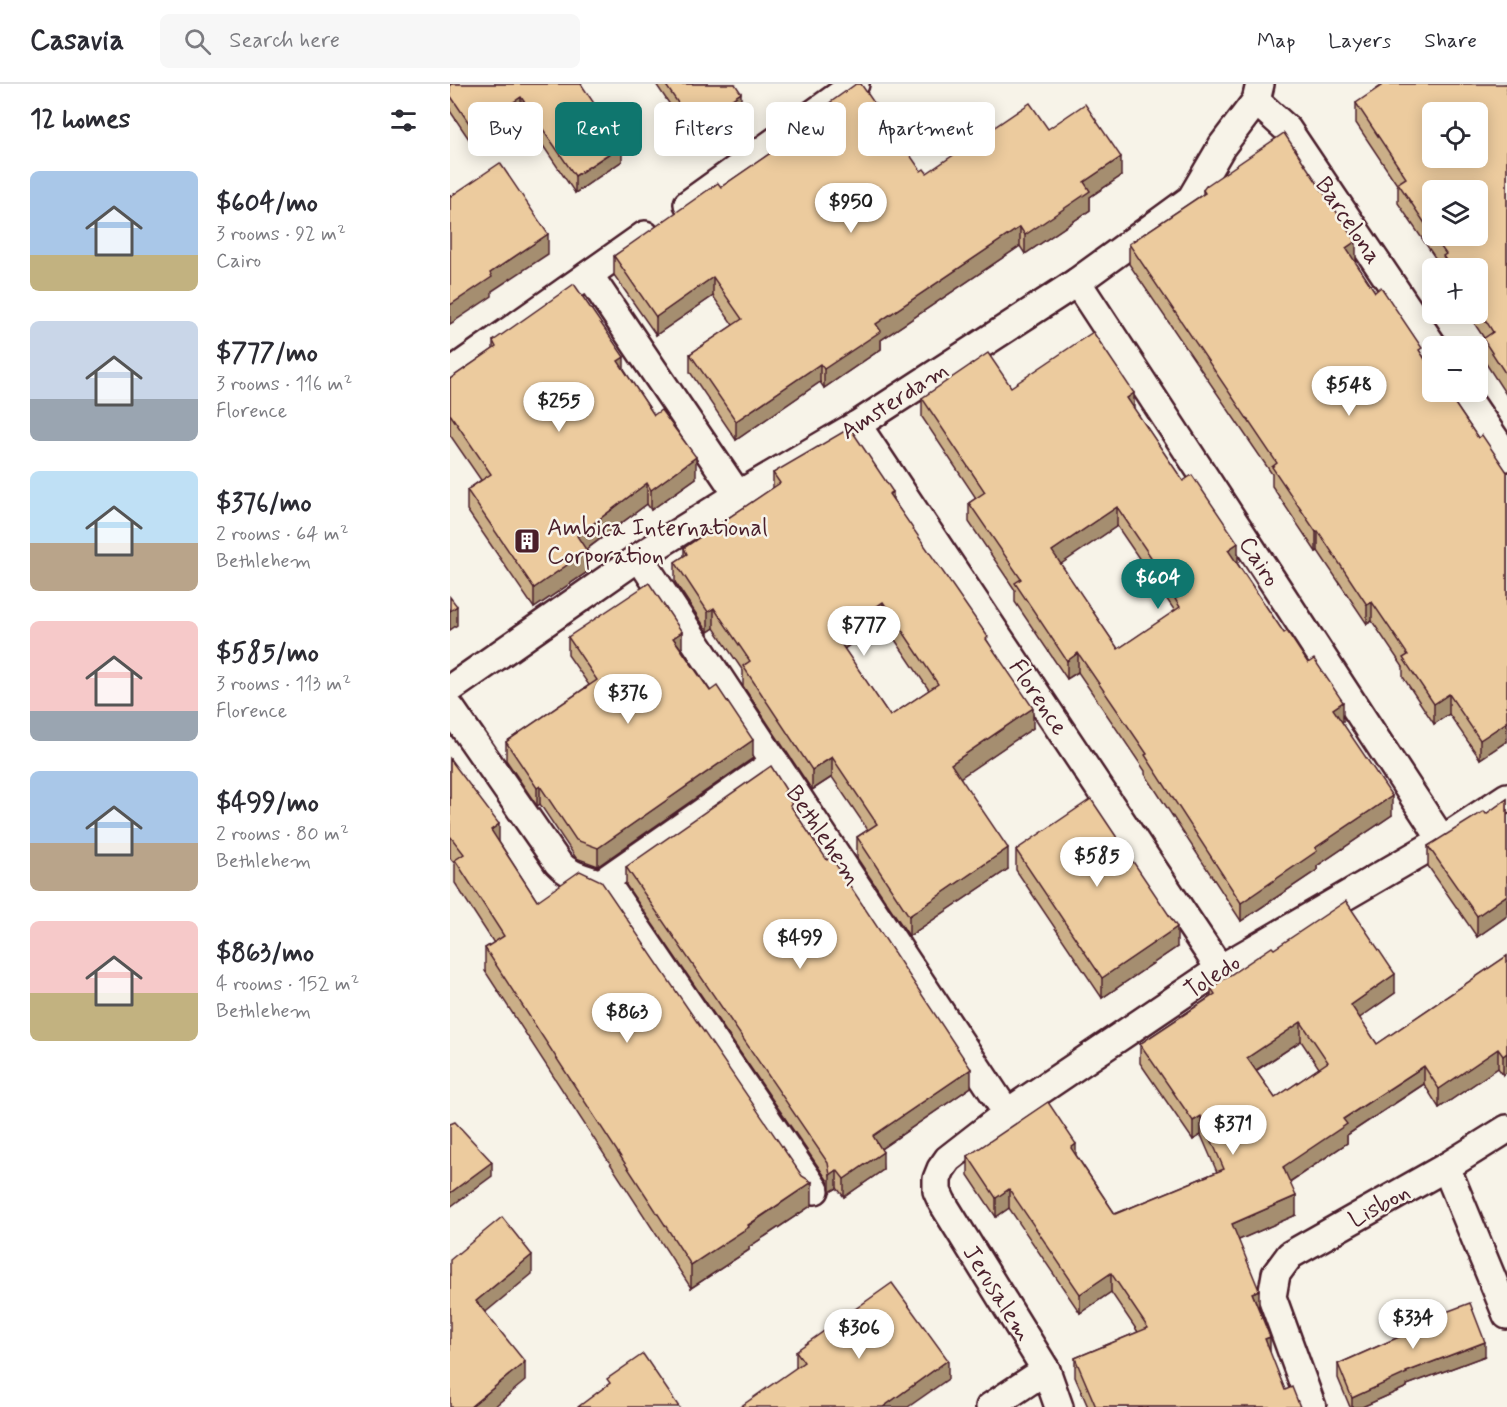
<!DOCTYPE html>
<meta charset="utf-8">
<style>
body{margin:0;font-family:Mynerve,sans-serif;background:#f7f7f7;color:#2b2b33;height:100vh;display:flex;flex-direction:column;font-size:22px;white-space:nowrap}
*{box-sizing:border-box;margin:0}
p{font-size:20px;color:#7c7c81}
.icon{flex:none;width:33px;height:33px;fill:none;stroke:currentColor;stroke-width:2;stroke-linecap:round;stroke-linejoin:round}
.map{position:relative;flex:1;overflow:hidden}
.drawer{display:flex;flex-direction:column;background:#fff;width:450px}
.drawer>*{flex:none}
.hud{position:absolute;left:18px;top:18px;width:570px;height:54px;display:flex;gap:12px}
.controls{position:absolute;left:972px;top:18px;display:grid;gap:12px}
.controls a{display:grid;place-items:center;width:66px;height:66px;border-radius:9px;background:#fff;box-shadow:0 3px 15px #0003;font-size:30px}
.price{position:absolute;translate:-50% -51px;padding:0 14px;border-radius:21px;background:#fff;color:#222;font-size:20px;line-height:39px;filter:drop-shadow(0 2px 3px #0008)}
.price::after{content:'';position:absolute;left:50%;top:36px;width:18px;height:14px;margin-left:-9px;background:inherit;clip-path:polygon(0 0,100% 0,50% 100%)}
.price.active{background:#0f766e;color:#fff}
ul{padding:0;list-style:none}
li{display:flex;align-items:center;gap:18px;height:150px;padding:0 30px}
li span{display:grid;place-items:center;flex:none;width:168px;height:120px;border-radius:9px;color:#555}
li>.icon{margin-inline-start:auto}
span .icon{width:72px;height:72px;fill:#fffc;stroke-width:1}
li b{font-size:26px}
h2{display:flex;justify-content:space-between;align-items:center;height:72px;padding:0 30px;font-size:26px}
.chip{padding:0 21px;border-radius:9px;background:#fff;box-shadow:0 3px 15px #0003;font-size:21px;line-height:54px}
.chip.active{background:#0f766e;color:#fff}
header{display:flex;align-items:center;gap:36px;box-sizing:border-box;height:84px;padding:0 30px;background:#fff;border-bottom:2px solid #e1e1e2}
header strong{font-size:28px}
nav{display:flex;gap:33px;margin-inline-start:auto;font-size:21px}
.search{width:420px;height:54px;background:#f7f7f7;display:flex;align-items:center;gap:15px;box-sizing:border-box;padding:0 21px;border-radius:9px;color:#7c7c81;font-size:22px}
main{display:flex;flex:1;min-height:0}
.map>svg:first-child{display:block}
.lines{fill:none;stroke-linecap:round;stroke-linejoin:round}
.street-casing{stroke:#4a1f2b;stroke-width:32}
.street{stroke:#f7f3e8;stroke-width:27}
.wall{fill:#cbaf88;stroke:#4a1f2b;stroke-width:1.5;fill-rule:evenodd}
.shaded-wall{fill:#a58e6f;stroke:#4a1f2b;stroke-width:1.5}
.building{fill:#eccb9e;stroke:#4a1f2b;stroke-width:1.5;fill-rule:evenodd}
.labels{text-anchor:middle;stroke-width:5;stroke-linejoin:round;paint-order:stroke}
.street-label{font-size:24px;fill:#4a1f2b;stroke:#f7f3e8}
.poi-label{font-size:24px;fill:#4a1f2b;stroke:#f7f3e8;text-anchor:start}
</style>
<header>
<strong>Casavia</strong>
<div class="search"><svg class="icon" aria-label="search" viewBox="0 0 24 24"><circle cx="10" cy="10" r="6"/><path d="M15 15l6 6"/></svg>Search here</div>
<nav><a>Map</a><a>Layers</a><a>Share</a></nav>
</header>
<main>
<section class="drawer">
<h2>12 homes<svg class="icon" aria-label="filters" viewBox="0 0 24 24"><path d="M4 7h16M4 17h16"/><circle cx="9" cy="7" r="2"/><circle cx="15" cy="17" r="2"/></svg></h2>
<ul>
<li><span style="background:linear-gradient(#a9c7e8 70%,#c2b280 0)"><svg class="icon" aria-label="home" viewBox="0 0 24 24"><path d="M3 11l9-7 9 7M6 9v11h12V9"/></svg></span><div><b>$604/mo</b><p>3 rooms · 92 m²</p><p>Cairo</p></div></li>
<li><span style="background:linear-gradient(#c9d6e8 65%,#9aa5b1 0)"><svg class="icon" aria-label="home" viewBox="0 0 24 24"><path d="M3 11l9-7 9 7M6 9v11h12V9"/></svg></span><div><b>$777/mo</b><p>3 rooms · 116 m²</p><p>Florence</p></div></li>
<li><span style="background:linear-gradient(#bfe0f5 60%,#b9a48a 0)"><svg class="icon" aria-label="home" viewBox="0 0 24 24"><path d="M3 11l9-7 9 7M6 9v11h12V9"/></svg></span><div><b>$376/mo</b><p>2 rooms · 64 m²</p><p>Bethlehem</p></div></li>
<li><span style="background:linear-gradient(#f6c9c9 75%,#9aa5b1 0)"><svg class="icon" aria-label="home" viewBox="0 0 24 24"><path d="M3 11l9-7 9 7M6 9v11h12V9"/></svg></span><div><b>$585/mo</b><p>3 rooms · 113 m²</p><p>Florence</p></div></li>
<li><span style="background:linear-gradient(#a9c7e8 60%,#b9a48a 0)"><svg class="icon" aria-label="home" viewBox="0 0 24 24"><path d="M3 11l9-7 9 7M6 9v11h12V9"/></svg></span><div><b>$499/mo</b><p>2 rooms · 80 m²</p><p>Bethlehem</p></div></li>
<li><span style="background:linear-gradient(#f6c9c9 60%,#c2b280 0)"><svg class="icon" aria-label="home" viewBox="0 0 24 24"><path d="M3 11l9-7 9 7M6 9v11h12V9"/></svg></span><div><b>$863/mo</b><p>4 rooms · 152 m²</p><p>Bethlehem</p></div></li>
</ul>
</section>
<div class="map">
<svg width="1057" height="1323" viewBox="0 0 1057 1323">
<rect width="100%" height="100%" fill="#f7f3e8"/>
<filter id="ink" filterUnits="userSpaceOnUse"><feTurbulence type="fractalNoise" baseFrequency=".0167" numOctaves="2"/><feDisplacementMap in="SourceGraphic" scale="12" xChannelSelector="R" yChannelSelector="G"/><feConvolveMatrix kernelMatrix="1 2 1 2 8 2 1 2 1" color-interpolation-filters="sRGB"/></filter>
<g filter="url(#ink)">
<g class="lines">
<defs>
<g id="street">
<polyline points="806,17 837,45 983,262"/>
<polyline points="238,120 405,0"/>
<polyline points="139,191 288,411"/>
<polyline points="627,198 992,756"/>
<polyline points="0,289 195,151"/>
<polyline points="1013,308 1057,373"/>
<polyline points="407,341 770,885"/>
<polyline points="189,473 557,1029"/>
<polyline points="0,605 189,473 288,411 407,341 627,198 741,115 772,62 806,17 810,0"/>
<path d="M1,625l107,154c19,20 36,12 55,30l202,297"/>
<polyline points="151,799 325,678"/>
<polyline points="996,1083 1057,1231"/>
<polyline points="540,1323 596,1286"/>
<polyline points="609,1323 596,1286 492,1118 487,1107 487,1095 491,1085 498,1075 557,1029 770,885 992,756 1057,713"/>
<polyline points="862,1323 822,1213 826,1190 840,1171 996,1083 1057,1045"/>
</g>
</defs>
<use href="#street" class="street-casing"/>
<use href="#street" class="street"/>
</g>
<g class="wall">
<polygon points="0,0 131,0 172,77 125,109 71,29 23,61 0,27"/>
<polygon points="206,0 285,0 291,23 243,55"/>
<path d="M1057,0v312l-24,-37v-20l1,-1 -16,-24h10v-46h-36l-44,-65v-17l-42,-63v-20zM982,106l46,46h-46z"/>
<polygon points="353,38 477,89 598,45 671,92 640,113 640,126 575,170 570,162 431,256 431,265 374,304 370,298 286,356 240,288 240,270 283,241 263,212 206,251 164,191 164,172 271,103 353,47"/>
<polygon points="753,106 906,177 905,178 925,208 972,271 1028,354 1057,388 1057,657 1030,675 999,630 984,640 953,593 953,583 922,537 917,540 868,467 866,468 822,402 822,390 679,180 679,160 753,110"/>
<polygon points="43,257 174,286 246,394 201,426 197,420 136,466 137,488 84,524 17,426 17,406 31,396 0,351 0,295 43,265"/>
<path d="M561,303l123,22 104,153 -1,1 106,158 -1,1 50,93 -75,51v4l-76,51 -96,-147v-3l-67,-99 -11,7 -52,-77v-12l-46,-68v-19l7,-5 -54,-81v-19zM667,442l58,85 -57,38 -58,-85z"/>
<path d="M323,389l120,27 95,142 45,86 -73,49 48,92 -99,67 -52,-78v-21l11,-7 -36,-53 -20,13 -69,-104v-15l-29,-43 -6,4 -33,-50v-20l9,-6v-8l89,-60zM433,538l46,68 -39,26 -46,-67z"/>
<polygon points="118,553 231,566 303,674 148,782 126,774 90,720 87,722 56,676 56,658 139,601 118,571"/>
<polygon points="0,675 49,758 87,817 362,1121 299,1163 299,1166 241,1204 35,887 35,864 44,859 5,799 5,780 0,774"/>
<polygon points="336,711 342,725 521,1003 431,1065 433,1086 394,1113 387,1104 380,1108 378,1097 176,801 176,783"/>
<polygon points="1057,715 1057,832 1027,853 978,782 978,762 1036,730"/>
<polygon points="566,766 727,863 652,914 566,786"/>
<path d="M824,865l121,44 -36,25 18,26 130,-88v116l-4,3 -5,-7 -59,40 -15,-24 -77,51v8l-57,39 6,33 -58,25 21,68 11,46 15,36 15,17h-212l-13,-30v-19l63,-26 -27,-40 -31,21 -71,-105 -13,9 -28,-42v-19l108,-1 39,59 102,-42 -16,-37 -8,5 -53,-77v-19l71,-48v-8zM851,957l18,27 -44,30 -19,-27z"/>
<polygon points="956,1243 1035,1272 957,1301 957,1303 912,1323 900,1323 888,1294 888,1280 956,1250"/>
<polygon points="346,1267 498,1295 346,1283"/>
</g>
<g class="shaded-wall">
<polygon points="291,9 291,23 243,55 243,41"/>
<polygon points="71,13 71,29 23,61 23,45"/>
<polygon points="172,61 172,77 125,109 125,92"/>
<polygon points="671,73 671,92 640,113 640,126 575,170 575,151 634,98"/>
<polygon points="570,143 570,162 431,256 431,265 374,304 374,285 426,240"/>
<polygon points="98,150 98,170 42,207 42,212 0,240 0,221 40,189"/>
<polygon points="906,157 906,177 896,184 896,164"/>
<polygon points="263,193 263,212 206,251 206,233"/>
<polygon points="174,273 174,294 168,277"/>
<polygon points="370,280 370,298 286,356 286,337"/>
<polygon points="684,309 684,328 677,314"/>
<polygon points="246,373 246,394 201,426 201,406"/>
<polygon points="197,399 197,420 127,472 127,452"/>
<polygon points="443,408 443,428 439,410"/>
<polygon points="667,423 667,442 602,486 602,467"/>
<polygon points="868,447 868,467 866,468 866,448"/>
<polygon points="788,459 788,478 778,485 778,466"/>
<polygon points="137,467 137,488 84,524 84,504"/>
<polygon points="433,518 433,538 385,571 385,551"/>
<polygon points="922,518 922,537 917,540 917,521"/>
<polygon points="7,522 7,541 0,546 0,527"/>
<polygon points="264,524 264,544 258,548 258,528"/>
<polygon points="232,548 232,566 223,554"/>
<polygon points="628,569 628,588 617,595 617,577"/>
<polygon points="999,610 999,630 984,640 984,620"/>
<polygon points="893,618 893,637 883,644 883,625"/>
<polygon points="583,624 583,644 501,700 501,680"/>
<polygon points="1057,638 1057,657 1030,675 1030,656"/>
<polygon points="303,656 303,674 148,782 148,764"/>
<polygon points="382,673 382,693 362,706 362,686"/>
<polygon points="90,702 90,720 87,722 87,704"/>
<polygon points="942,712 942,731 867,782 867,786 791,837 791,819 865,764"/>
<polygon points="49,740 49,762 41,746"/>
<polygon points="558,764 558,785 459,852 459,832"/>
<polygon points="1057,811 1057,832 1027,853 1027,832"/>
<polygon points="727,843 727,863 652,914 652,894"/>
<polygon points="945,890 945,909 901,940 901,921"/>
<polygon points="851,938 851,957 797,992 797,974"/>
<polygon points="1048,965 1048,984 989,1024 989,1005"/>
<polygon points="1057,969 1057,988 1053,991 1053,972"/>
<polygon points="974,982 974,1000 897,1051 897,1059 833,1102 833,1083 893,1035"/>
<polygon points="521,985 521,1003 423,1070 423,1052"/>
<polygon points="751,1032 751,1051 743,1056 743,1037"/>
<polygon points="626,1060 626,1079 621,1064"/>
<polygon points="433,1068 433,1086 394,1113 394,1095"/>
<polygon points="42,1078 42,1092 0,1123 0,1109"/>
<polygon points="387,1086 387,1104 380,1108 380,1091"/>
<polygon points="362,1098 362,1121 299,1163 299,1166 241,1204 241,1181"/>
<polygon points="559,1105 559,1124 546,1133 546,1114"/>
<polygon points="846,1112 846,1131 782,1159 782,1140"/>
<polygon points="82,1171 82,1190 26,1236 26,1217"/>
<polygon points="661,1189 661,1208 630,1229 630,1210"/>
<polygon points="809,1206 809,1225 802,1209"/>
<polygon points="820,1253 820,1272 815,1255"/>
<polygon points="1035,1258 1035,1272 957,1301 957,1303 912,1323 902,1323 902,1314 956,1288"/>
<polygon points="498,1276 498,1295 458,1323 433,1323"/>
<polygon points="75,1278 75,1297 44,1323 20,1323"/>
</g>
<g class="building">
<polygon points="0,0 131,0 172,61 125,92 71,13 23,45 0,11"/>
<polygon points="215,0 285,0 291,9 243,41"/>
<polygon points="406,0 411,0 471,87 474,85 477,89 580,19 598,45 635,20 671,73 634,98 640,107 575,151 570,143 426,240 431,247 374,285 370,280 286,337 240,270 292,235 263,193 206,233 164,172 268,99 271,103 357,44 353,38"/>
<path d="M934,0h123v292l-24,-37 10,-7 -15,-24v-40h-27l-8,-12 3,-2 -13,-18h45v-46h-46v44l-34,-51 8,-5 -50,-75zM982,28h46v46h-46z"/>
<polygon points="834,49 906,157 896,164 925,208 931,203 972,264 969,266 982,286 982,308 997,308 1028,354 1032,351 1057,388 1057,638 1030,656 999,610 984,620 953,574 958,571 922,518 917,521 868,447 866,448 822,383 827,379 679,160 755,109 753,106 756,102"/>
<polygon points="50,79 98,150 40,189 42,193 0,221 0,111 1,112"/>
<polygon points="124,200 174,273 168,277 204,331 211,326 246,373 201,406 197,399 127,452 137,467 84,504 17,406 41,390 0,330 0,295 46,263 43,257"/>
<path d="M643,248l41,61 -7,5 56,83 9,-6 46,68 -10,7 56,83 3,-2 21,32 6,-4 29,43 -10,7 59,87 -77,52 2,3 -76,52 -96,-148 2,-1 -69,-101 -11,8 -52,-78 6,-4 -52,-76 16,-11 -63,-94 66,-45 23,34zM667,423l61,90 -3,2 5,8 -62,42 -66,-98z"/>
<path d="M400,344l43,64 -4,2 99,143 -2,2 47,69 -82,56 57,84 -99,68 -52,-79 20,-13 -45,-67 -20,13 -69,-104 7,-5 -36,-53 -6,4 -33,-50 12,-8 -3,-6 96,-65 -7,-10zM433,518l55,82 -48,32 -55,-81z"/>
<polygon points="199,499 232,548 223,554 260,607 267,602 303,656 148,764 126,756 90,702 87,704 56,658 147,596 118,553"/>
<polygon points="0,513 7,522 0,527"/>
<polygon points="0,675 49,740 41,746 87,817 130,787 151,797 352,1092 362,1098 298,1141 299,1143 241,1181 35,864 54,852 5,776 14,770 0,752"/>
<polygon points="321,682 336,706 334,708 342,720 340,721 377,776 381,773 521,985 423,1052 433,1068 394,1095 387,1086 380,1091 378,1079 176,783"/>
<polygon points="641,715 727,843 652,894 566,766"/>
<polygon points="1057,715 1057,811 1027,832 978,762 1034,727 1036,730"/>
<path d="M896,817l49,73 -44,31 26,39 130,-88v97l-4,3 -5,-7 -59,40 -15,-23 -81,53 4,5 -64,43 13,29 -64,28 27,66 -7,3 18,44 -5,2 20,51 7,-3 8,20h-204l-21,-49 73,-30 -37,-55 -31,21 -71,-105 -13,9 -28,-42 80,-54 28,42 -5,4 44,66 109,-45 -23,-53 -8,5 -53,-77 75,-50 -4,-6 61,-41 2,2zM851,938l27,40 -53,36 -28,-40z"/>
<polygon points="5,1038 42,1078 0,1109 0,1040"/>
<polygon points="52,1133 82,1171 26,1217 75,1278 20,1323 0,1323 0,1176"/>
<polygon points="442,1199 498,1276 433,1323 290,1323 354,1278 346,1267"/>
<polygon points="1020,1219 1035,1258 956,1288 957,1289 902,1314 888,1280 958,1249 956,1243"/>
<polygon points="193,1270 229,1323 128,1323 160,1299 157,1295"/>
</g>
</g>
<defs>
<symbol id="building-square" viewBox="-11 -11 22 22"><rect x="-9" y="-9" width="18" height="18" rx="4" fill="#4a1f2b" stroke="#f7f3e8"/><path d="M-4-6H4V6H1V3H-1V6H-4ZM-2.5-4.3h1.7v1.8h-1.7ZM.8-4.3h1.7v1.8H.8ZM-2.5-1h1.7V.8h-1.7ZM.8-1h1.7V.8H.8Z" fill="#fff"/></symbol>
</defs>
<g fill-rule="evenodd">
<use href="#building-square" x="62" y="442" width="30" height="30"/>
</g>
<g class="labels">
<g class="street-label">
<text transform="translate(899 136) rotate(56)" y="8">Barcelona</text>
<text transform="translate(444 316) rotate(-33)" y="8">Amsterdam</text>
<text transform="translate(810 477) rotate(57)" y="8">Cairo</text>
<text transform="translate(589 613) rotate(56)" y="8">Florence</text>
<text transform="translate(374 751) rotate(56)" y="8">Bethlehem</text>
<text transform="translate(762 892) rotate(-33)" y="8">Toledo</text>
<text transform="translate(929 1121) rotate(-29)" y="8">Lisbon</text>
<text transform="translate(548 1209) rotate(58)" y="8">Jerusalem</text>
</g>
<g class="poi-label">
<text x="97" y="451">Ambica International<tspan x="97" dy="28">Corporation</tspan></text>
</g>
</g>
</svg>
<div class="controls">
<a><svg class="icon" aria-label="locate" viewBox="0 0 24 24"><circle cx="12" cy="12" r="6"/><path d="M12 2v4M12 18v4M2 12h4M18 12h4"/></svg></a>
<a><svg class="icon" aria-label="layers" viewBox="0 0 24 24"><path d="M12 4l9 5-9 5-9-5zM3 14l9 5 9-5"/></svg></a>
<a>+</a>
<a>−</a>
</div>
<b class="price" style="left:401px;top:150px">$950</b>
<b class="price" style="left:899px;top:333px">$548</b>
<b class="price" style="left:109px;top:349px">$255</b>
<b class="price active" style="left:708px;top:526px">$604</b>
<b class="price" style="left:414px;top:573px">$777</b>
<b class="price" style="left:178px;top:641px">$376</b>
<b class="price" style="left:647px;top:804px">$585</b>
<b class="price" style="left:350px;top:886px">$499</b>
<b class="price" style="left:177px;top:960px">$863</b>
<b class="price" style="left:783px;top:1072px">$371</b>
<b class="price" style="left:963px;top:1266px">$334</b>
<b class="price" style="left:409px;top:1276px">$306</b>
<div class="hud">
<a class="chip">Buy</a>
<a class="chip active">Rent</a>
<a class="chip">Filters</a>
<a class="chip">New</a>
<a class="chip">Apartment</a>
</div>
</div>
</main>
